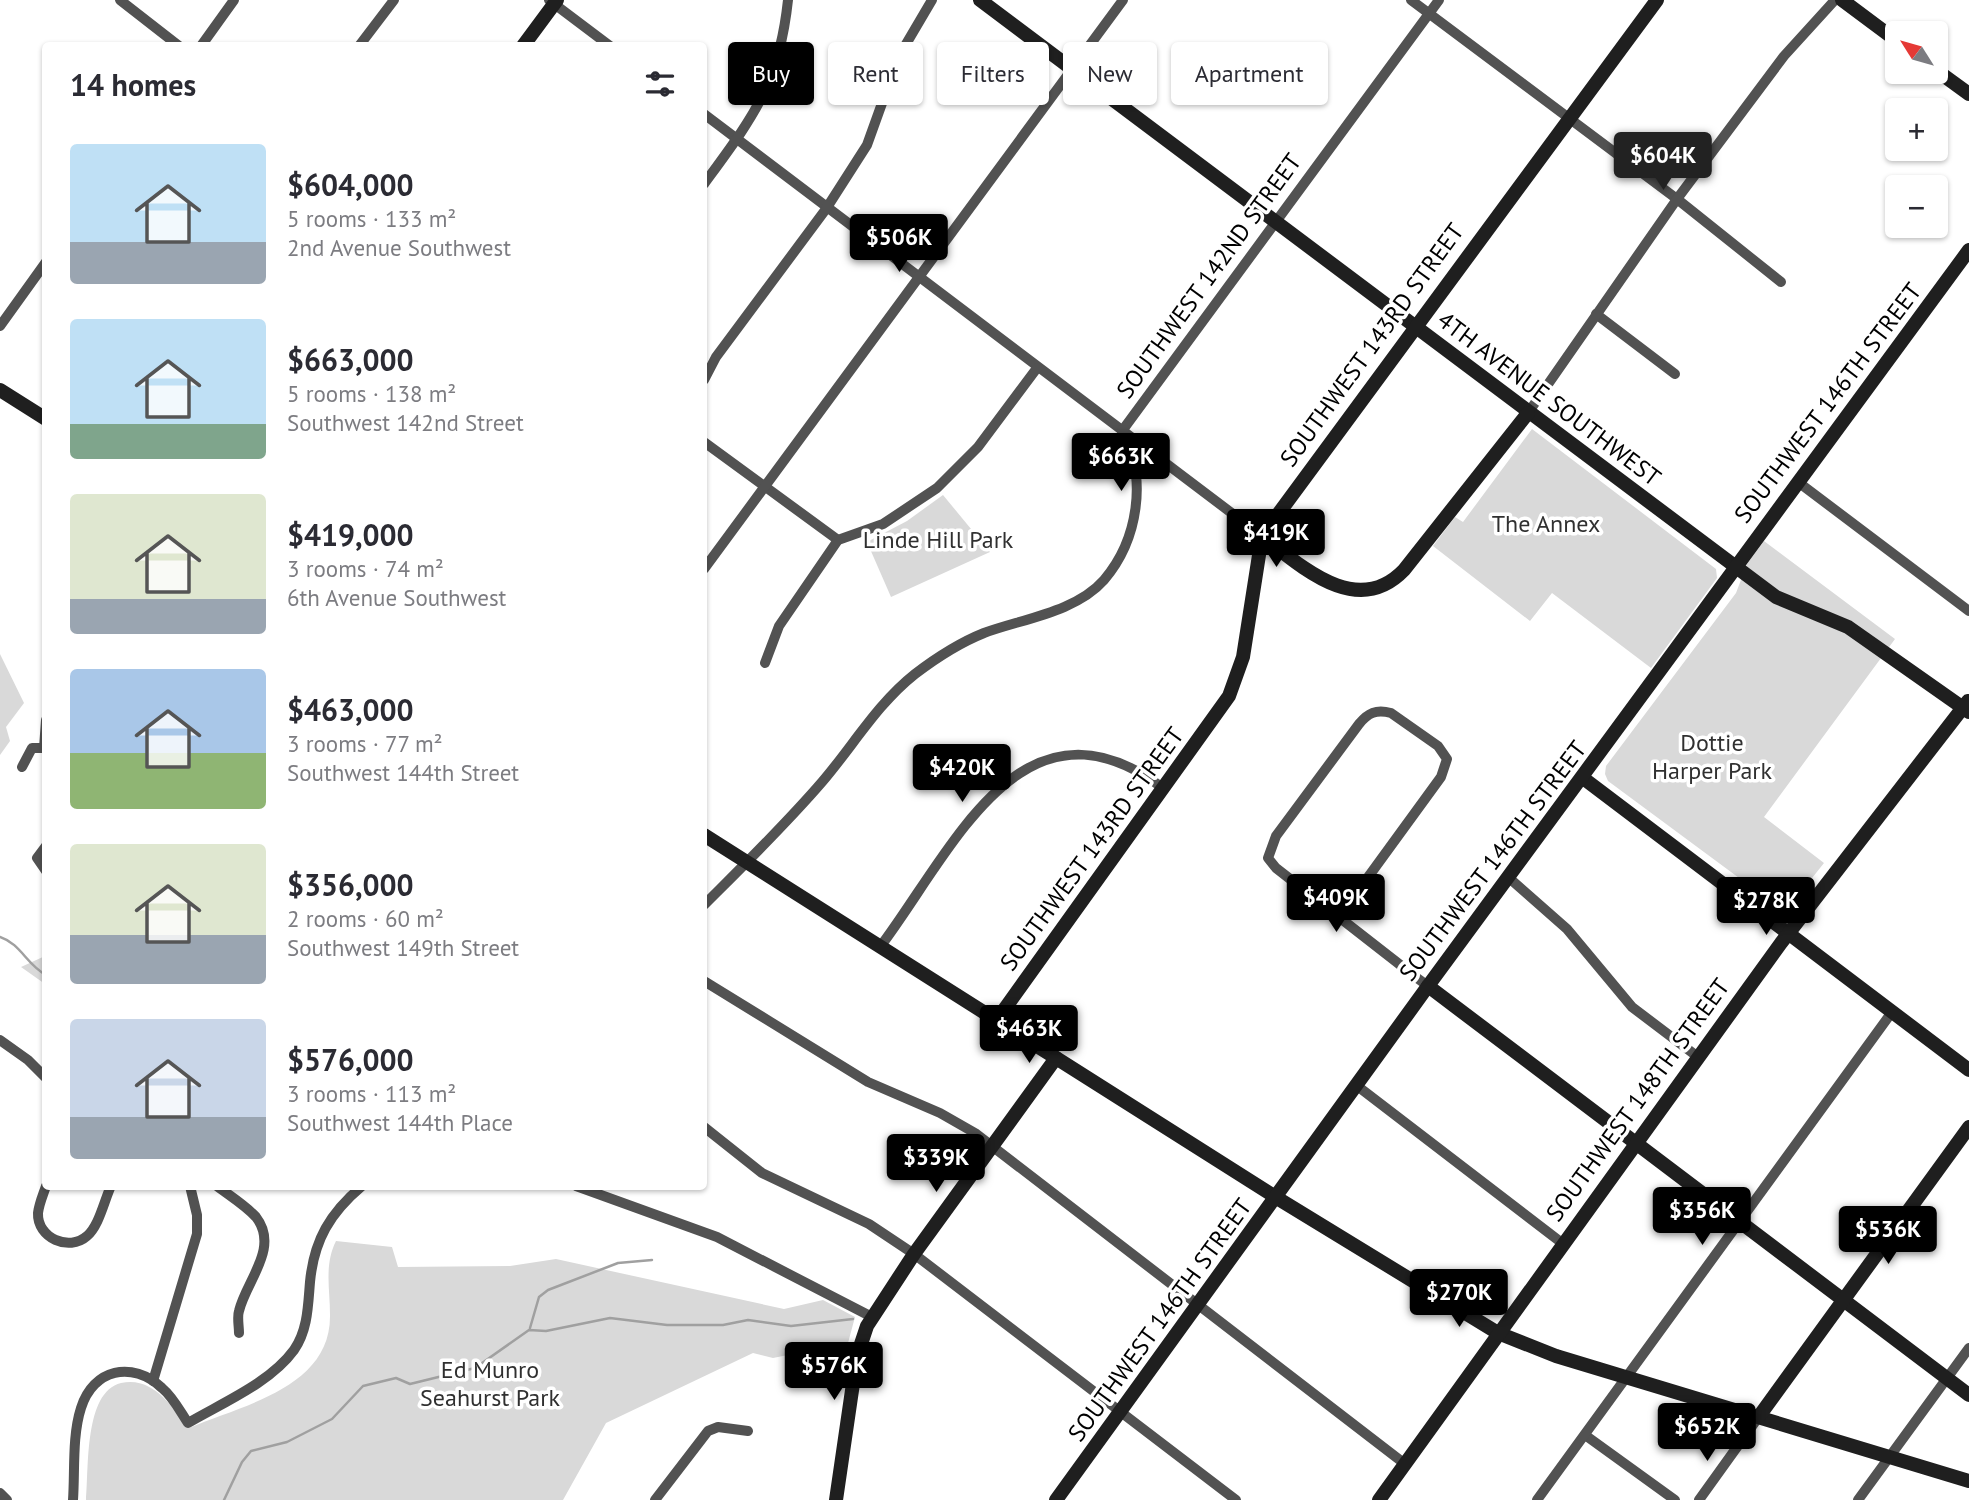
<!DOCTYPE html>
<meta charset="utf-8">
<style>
body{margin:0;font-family:"PT Sans",sans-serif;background:#f2f2f3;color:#2b2b33;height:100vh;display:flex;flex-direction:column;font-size:26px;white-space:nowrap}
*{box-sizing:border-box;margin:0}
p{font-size:23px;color:#7c7c81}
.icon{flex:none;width:38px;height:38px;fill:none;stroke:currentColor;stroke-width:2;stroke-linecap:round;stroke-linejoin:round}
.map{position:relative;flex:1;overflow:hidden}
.side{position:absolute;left:42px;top:42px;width:665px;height:1148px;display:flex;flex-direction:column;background:#fff;border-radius:7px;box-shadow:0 2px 5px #0004}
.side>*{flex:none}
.top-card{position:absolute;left:728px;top:42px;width:665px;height:63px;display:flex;gap:14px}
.needle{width:46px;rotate:307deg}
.controls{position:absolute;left:1885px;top:21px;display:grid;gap:14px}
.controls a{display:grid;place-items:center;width:63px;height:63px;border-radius:7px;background:#fff;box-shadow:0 2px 5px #0004;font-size:35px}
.price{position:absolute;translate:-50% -60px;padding:0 16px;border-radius:7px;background:#000;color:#fff;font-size:23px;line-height:46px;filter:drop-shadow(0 2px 4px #0008)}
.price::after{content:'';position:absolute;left:50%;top:42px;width:21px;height:16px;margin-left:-10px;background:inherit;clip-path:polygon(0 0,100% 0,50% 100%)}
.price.on{background:#222;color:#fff}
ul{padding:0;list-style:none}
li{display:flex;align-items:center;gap:21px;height:175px;padding:0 28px}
li span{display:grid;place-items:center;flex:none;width:196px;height:140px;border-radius:7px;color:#555}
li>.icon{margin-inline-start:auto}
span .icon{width:84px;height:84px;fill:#fffc;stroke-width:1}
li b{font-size:30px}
h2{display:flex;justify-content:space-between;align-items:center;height:84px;padding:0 28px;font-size:30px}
.tag{padding:0 24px;border-radius:7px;background:#fff;box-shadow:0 2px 5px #0004;font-size:24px;line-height:63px}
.tag.on{background:#000;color:#fff}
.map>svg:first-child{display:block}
.green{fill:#d9d9d9}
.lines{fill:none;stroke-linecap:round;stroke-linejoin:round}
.stream{stroke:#a0a0a0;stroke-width:2.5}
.street{stroke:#525252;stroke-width:10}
.secondary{stroke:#1f1f1f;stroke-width:14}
.labels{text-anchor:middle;stroke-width:7;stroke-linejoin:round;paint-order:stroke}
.street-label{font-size:24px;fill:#000;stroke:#fff}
.park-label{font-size:24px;fill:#303030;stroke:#fff}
</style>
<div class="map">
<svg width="1969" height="1500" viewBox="0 0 1969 1500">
<rect width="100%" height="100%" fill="#fff"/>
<g class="green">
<polygon points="1532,429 1716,569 1717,578 1651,668 1552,593 1530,621 1433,546 1455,517 1463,522"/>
<polygon points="943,495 990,552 891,597 867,542 907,521"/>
<polygon points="1764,541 1895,639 1764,817 1824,863 1785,912 1608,781 1605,774 1606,766 1736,593 1747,564"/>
<polygon points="0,654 24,703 6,727 10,741 0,755"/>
<polygon points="45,956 45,984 21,967"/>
<path d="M336,1241l56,6 6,20 112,-1 46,-7 228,50 39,-9 32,17 -7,26 -75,15 -20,-5 -147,70 -43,77h-477c3,-32 -2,-108 35,-117 32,-7 50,23 68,45 53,-23 142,-40 141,-113 0,-26 -6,-50 6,-74z"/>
</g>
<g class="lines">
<g class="stream">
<path d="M0,937c21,7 26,27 46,38"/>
<polyline points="530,1328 539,1297 548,1290 618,1263 652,1260"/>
<polyline points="224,1500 242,1462 251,1451 287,1442 332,1419 363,1386 396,1378 410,1384 475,1368 529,1330 546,1331 610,1318 667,1325 723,1325 748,1320 791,1326 853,1319"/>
</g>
<g class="street">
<polyline points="120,0 179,46"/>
<polyline points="549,0 610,46"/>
<polyline points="1411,0 1677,199 1781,282"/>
<polyline points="201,46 234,0"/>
<polyline points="359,46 394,0"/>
<polyline points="704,114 1262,536"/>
<path d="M704,184c49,-67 75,-99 84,-184"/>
<polyline points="1596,314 1675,374"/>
<polyline points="0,326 46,262"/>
<polyline points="704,380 716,357 826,209 867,145 899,56 932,0"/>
<polyline points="1528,413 1677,199 1784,56 1835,0"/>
<polyline points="704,442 838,540"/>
<polyline points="1798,482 1969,611"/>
<polyline points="704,569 1123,0"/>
<polyline points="765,663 779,626 838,540 883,524 937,488 978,447 1037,368"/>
<polyline points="22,767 32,748 44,748 46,720"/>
<polyline points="46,846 37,858 46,871"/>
<polyline points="1508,877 1567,929 1632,1007 1698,1057"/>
<path d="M704,905c40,-40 81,-80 118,-123 31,-36 55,-78 93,-108 21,-16 44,-31 69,-41 38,-14 92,-21 120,-53 34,-40 44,-102 18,-149l317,-431"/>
<path d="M1339,917l102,-140 6,-18 -9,-13 -47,-33c-15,-4 -23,0 -32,11l-83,112 -8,22 8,10 141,110 11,8"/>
<path d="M880,947c72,-95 143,-266 284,-158"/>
<polyline points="704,981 868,1082 940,1113 975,1133 1405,1464"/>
<polyline points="0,1040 28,1060 46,1078"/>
<polyline points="1356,1085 1562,1243"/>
<polyline points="704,1127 762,1173 869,1224 914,1254 1236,1500"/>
<path d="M46,1186c-3,9 -7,18 -8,27 -1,25 31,39 49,23 12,-10 17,-35 24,-50"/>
<path d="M217,1186c13,10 28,19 39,31 24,31 -10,64 -17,94 -2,6 0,15 0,22"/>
<polyline points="576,1186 717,1237 872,1317"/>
<polyline points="153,1381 197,1234 197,1215 190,1186"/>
<polyline points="1585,1435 1675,1500"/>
<polyline points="0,1493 7,1500"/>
<path d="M73,1500c2,-29 -1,-64 8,-92 12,-39 51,-48 81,-20 11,9 18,23 26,35 34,-20 82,-40 106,-73 14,-20 14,-45 16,-68 4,-42 20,-69 52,-96"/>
<polyline points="655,1500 708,1431 718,1427 748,1431"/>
<polyline points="1537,1500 1892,1012"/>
<polyline points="1699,1500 1760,1415"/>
<polyline points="1858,1500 1969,1348"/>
</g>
<g class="secondary">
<polyline points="980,0 1776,597 1848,627 1969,712"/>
<polyline points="1842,0 1897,41"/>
<polyline points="523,46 557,0"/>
<polyline points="1936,70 1969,94"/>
<polyline points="0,390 46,419"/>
<path d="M1262,536c39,30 95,83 142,34l124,-157"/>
<polyline points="1583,778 1969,1070"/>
<polyline points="704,835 1277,1198 1498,1333 1556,1356 1969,1481"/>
<polyline points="1428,986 1969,1395"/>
<polyline points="996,1021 1229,696 1243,657 1262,536 1657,0"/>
<polyline points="1760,1415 1969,1127"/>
<polyline points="836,1500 857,1356 867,1326 914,1254 1056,1058"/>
<polyline points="1056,1500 1428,986 1969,250"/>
<polyline points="1379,1500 1781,943 1968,701"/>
</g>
</g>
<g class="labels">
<g class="street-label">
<text transform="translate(1209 276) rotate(-54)" y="8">SOUTHWEST 142ND STREET</text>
<text transform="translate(1372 345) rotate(-54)" y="8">SOUTHWEST 143RD STREET</text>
<text transform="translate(1549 399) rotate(37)" y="8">4TH AVENUE SOUTHWEST</text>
<text transform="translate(1828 403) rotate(-53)" y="8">SOUTHWEST 146TH STREET</text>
<text transform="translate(1092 849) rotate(-54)" y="8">SOUTHWEST 143RD STREET</text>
<text transform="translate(1493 861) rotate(-53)" y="8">SOUTHWEST 146TH STREET</text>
<text transform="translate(1638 1100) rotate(-54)" y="8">SOUTHWEST 148TH STREET</text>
<text transform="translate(1160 1320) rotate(-54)" y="8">SOUTHWEST 146TH STREET</text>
</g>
<g class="park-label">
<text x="1546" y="532">The Annex</text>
<text x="938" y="548">Linde Hill Park</text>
<text x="1712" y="751">Dottie<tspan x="1712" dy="28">Harper Park</tspan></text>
<text x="490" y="1378">Ed Munro<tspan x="490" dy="28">Seahurst Park</tspan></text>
</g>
</g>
</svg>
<div class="controls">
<a><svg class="needle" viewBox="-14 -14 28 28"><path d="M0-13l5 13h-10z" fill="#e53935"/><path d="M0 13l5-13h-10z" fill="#7c7c81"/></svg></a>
<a>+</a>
<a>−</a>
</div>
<b class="price on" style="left:1663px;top:192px">$604K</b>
<b class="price" style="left:899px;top:274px">$506K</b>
<b class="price" style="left:1121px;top:493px">$663K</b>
<b class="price" style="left:1276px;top:569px">$419K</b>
<b class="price" style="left:962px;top:804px">$420K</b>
<b class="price" style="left:1336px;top:934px">$409K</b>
<b class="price" style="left:1766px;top:937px">$278K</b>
<b class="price" style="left:1029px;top:1065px">$463K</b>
<b class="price" style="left:936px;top:1194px">$339K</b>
<b class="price" style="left:1702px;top:1247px">$356K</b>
<b class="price" style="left:1888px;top:1266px">$536K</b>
<b class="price" style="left:1459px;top:1329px">$270K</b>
<b class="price" style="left:834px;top:1402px">$576K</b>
<b class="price" style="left:1707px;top:1463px">$652K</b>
<div class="top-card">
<a class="tag on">Buy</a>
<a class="tag">Rent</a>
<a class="tag">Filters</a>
<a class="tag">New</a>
<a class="tag">Apartment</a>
</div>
<section class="side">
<h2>14 homes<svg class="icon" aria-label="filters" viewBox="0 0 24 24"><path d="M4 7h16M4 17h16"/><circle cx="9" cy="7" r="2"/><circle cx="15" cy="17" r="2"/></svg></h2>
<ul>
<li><span style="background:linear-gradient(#bfe0f5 70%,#9aa5b1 0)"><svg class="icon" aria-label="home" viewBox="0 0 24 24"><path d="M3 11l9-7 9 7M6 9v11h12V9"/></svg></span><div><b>$604,000</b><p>5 rooms · 133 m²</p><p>2nd Avenue Southwest</p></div></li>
<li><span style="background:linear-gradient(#bfe0f5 75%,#7fa58c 0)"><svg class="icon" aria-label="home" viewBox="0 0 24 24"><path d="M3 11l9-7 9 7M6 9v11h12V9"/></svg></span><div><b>$663,000</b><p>5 rooms · 138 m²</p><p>Southwest 142nd Street</p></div></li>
<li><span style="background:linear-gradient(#dfe7d0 75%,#9aa5b1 0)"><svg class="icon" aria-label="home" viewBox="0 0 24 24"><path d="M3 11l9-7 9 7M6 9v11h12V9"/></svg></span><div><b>$419,000</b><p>3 rooms · 74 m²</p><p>6th Avenue Southwest</p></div></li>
<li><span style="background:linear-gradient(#a9c7e8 60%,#8fb573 0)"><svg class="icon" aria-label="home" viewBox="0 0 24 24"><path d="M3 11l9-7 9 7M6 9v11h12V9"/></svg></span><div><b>$463,000</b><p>3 rooms · 77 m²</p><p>Southwest 144th Street</p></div></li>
<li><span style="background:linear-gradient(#dfe7d0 65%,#9aa5b1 0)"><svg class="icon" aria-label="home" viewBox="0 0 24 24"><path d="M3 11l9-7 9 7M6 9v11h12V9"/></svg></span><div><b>$356,000</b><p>2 rooms · 60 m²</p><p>Southwest 149th Street</p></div></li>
<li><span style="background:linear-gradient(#c9d6e8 70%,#9aa5b1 0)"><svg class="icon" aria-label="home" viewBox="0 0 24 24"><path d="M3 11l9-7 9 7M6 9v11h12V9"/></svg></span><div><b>$576,000</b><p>3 rooms · 113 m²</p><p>Southwest 144th Place</p></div></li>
</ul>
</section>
</div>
